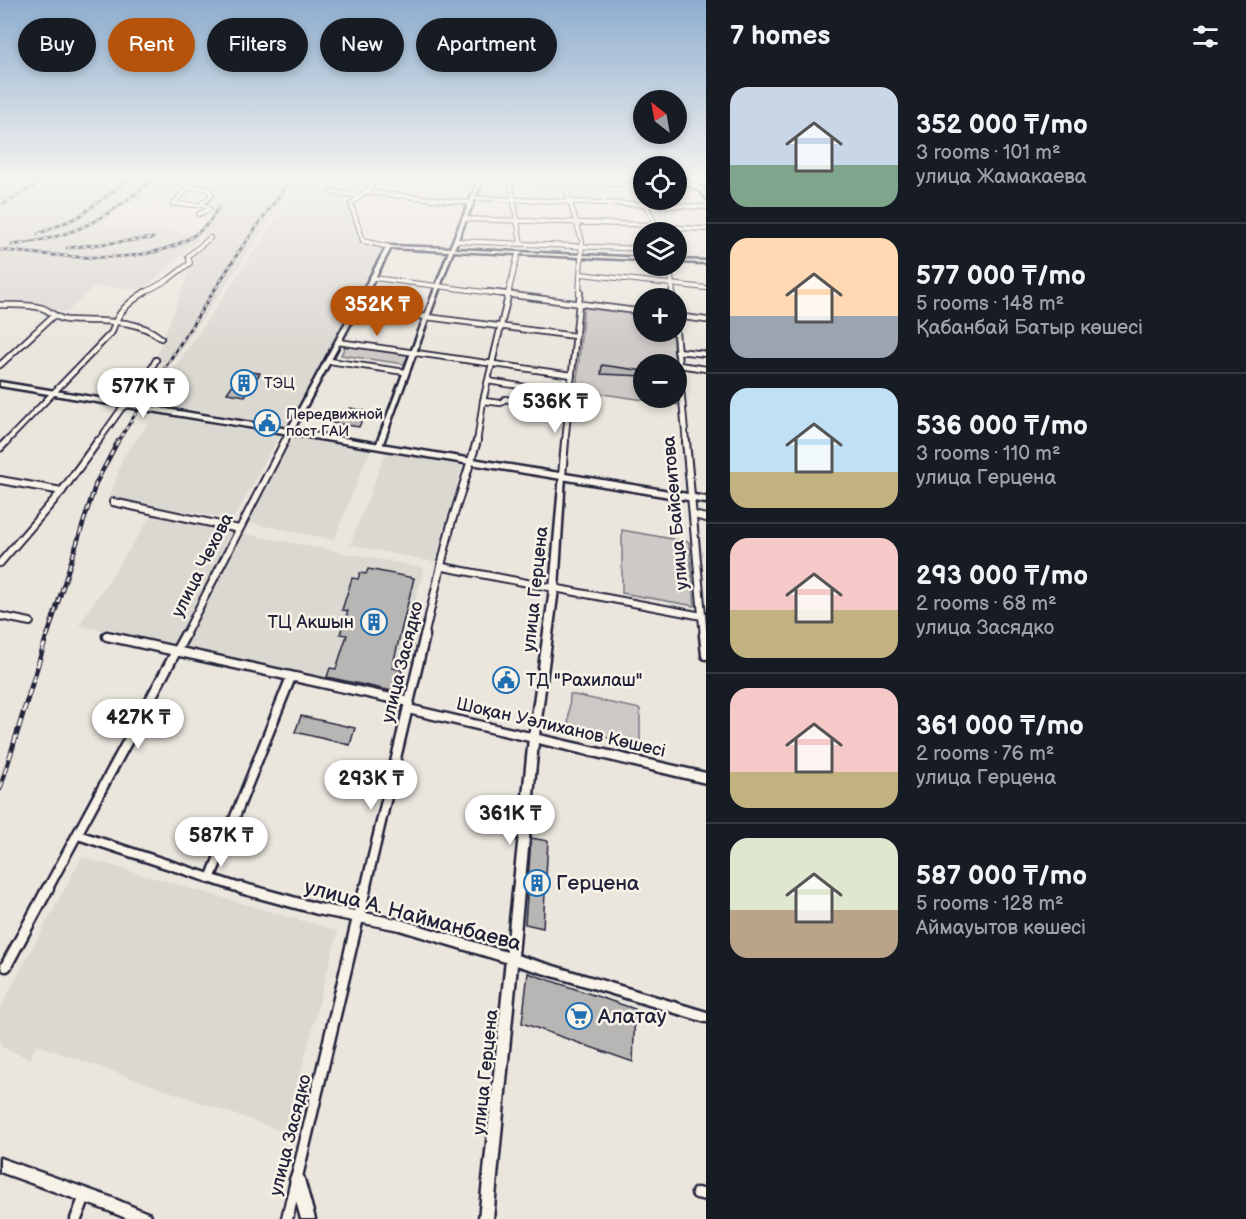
<!DOCTYPE html>
<meta charset="utf-8">
<style>
body{margin:0;font-family:"Balsamiq Sans",sans-serif;background:#242831;color:#f1f3f6;height:100vh;display:flex;flex-direction:column;font-size:22px;white-space:nowrap}
*{box-sizing:border-box;margin:0}
p{font-size:20px;color:#9ea1a6}
.icon{flex:none;width:33px;height:33px;fill:none;stroke:currentColor;stroke-width:2;stroke-linecap:round;stroke-linejoin:round}
.map{position:relative;flex:1;overflow:hidden}
.sheet{display:flex;flex-direction:column;background:#171b24;width:540px}
.sheet>*{flex:none}
.hud{position:absolute;left:18px;top:18px;width:570px;height:54px;display:flex;gap:12px}
.needle{width:39px;rotate:329deg}
.fabs{position:absolute;left:633px;top:90px;display:grid;gap:12px}
.fabs a{display:grid;place-items:center;width:54px;height:54px;border-radius:50%;background:#171b24;box-shadow:0 3px 9px #0003;font-size:30px}
.price{position:absolute;translate:-50% -51px;padding:0 14px;border-radius:21px;background:#fff;color:#222;font-size:20px;line-height:39px;filter:drop-shadow(0 2px 3px #0008)}
.price::after{content:'';position:absolute;left:50%;top:36px;width:18px;height:14px;margin-left:-9px;background:inherit;clip-path:polygon(0 0,100% 0,50% 100%)}
.price.on{background:#b45309;color:#fff}
ul{padding:0;list-style:none}
li{display:flex;align-items:center;gap:18px;height:150px;padding:0 24px}
li+li{border-top:2px solid #363941}
li span{display:grid;place-items:center;flex:none;width:168px;height:120px;border-radius:18px;color:#555}
li>.icon{margin-inline-start:auto}
span .icon{width:72px;height:72px;fill:#fffc;stroke-width:1}
li b{font-size:26px}
h2{display:flex;justify-content:space-between;align-items:center;height:72px;padding:0 24px;font-size:26px}
.tag{padding:0 21px;border-radius:27px;background:#171b24;box-shadow:0 3px 9px #0003;font-size:21px;line-height:54px}
.tag.on{background:#b45309;color:#fff}
main{display:flex;flex:1;min-height:0}
.map>svg:first-child{display:block}
.built{fill:#dbd8d2}
.green{fill:#cdc9c6;stroke:#787680;stroke-width:1.5}
.building{fill:#b8b6b5;stroke:#22223b;stroke-width:1.5}
.lines{fill:none;stroke-linecap:round;stroke-linejoin:round}
.minor-far4-casing{stroke:#22223b;stroke-width:6}
.minor-far3-casing{stroke:#22223b;stroke-width:8}
.minor-far2-casing{stroke:#22223b;stroke-width:10}
.minor-far1-casing{stroke:#22223b;stroke-width:13}
.minor-casing{stroke:#22223b;stroke-width:15}
.tertiary-casing{stroke:#22223b;stroke-width:5}
.secondary-casing{stroke:#22223b;stroke-width:5}
.primary-casing{stroke:#22223b;stroke-width:5}
.minor-far4{stroke:#f7f3e8;stroke-width:4}
.minor-far3{stroke:#f7f3e8;stroke-width:4.5}
.minor-far2{stroke:#f7f3e8;stroke-width:6}
.minor-far1{stroke:#f7f3e8;stroke-width:8}
.minor{stroke:#f7f3e8;stroke-width:10}
.tertiary{fill:#f7f3e8;fill-rule:evenodd}
.secondary{fill:#f7f3e8;fill-rule:evenodd}
.primary{fill:#f7f3e8;fill-rule:evenodd}
.rail-far2-casing{stroke:#22223b;stroke-width:3}
.rail-far1-casing{stroke:#22223b;stroke-width:4.5}
.rail-casing{stroke:#22223b;stroke-width:5}
.rail-far2{stroke:#f7f3e8;stroke-width:1.5;stroke-dasharray:4;stroke-linecap:butt}
.rail-far1{stroke:#f7f3e8;stroke-width:2;stroke-dasharray:6;stroke-linecap:butt}
.rail{stroke:#f7f3e8;stroke-width:3;stroke-dasharray:8;stroke-linecap:butt}
.labels{text-anchor:middle;stroke-width:5;stroke-linejoin:round;paint-order:stroke}
.far-poi-label{font-size:15px;fill:#22223b;stroke:#f7f3e8;text-anchor:start}
.street-label{font-size:18px;fill:#22223b;stroke:#f7f3e8}
.poi-label{font-size:18px;fill:#22223b;stroke:#f7f3e8;text-anchor:end}
.near-poi-label{font-size:21px;fill:#22223b;stroke:#f7f3e8;text-anchor:start}
.near-street-label{font-size:21px;fill:#22223b;stroke:#f7f3e8}
</style>
<main>
<div class="map">
<svg width="706" height="1219" viewBox="0 0 706 1219">
<rect width="100%" height="100%" fill="#eae6de"/>
<filter id="ink" filterUnits="userSpaceOnUse"><feTurbulence type="fractalNoise" baseFrequency=".0167" numOctaves="2"/><feDisplacementMap in="SourceGraphic" scale="12" xChannelSelector="R" yChannelSelector="G"/><feConvolveMatrix kernelMatrix="1 2 1 2 8 2 1 2 1" color-interpolation-filters="sRGB"/></filter>
<g filter="url(#ink)">
<g class="built">
<polygon points="0,179 183,179 178,184 188,186 169,204 128,201 101,224 193,234 199,239 144,289 94,286 67,312 0,302"/>
<polygon points="219,179 298,179 172,363 154,362 213,209"/>
<polygon points="304,179 371,179 365,187 353,192 345,203 360,243 384,248 286,427 151,402"/>
<polygon points="154,415 279,436 233,520 110,497 122,459"/>
<polygon points="290,436 370,450 334,540 244,522"/>
<polygon points="386,452 462,466 435,562 350,545"/>
<polygon points="151,516 424,568 391,695 79,625"/>
<polygon points="82,857 338,931 285,1132 37,1045 29,1059 0,1046 0,1008"/>
</g>
<g class="green">
<polygon points="584,305 643,312 644,332 672,332 675,364 644,364 644,398 676,398 677,381 678,405 576,390"/>
<polygon points="346,345 409,354 404,364 341,355"/>
<polygon points="622,530 689,542 695,606 622,593"/>
<polygon points="570,694 640,709 640,745 568,729"/>
</g>
<g class="building">
<polygon points="602,365 644,371 644,376 601,374"/>
<polygon points="242,371 260,373 245,396 227,393"/>
<polygon points="350,408 366,411 359,427 332,423 341,410 349,411"/>
<polygon points="368,569 414,578 392,668 402,670 397,692 327,677 330,668 336,669 347,635 340,634 348,611 342,610 352,578 358,579 360,573 366,574"/>
<polygon points="301,716 355,728 350,745 295,732"/>
<polygon points="531,838 548,841 543,928 525,924"/>
<polygon points="528,973 635,1009 633,1062 522,1023"/>
</g>
<g class="lines">
<defs>
<g id="minor-far4">
<polyline points="185,179 179,185 190,186"/>
<polyline points="375,179 371,187 351,204 363,241 389,247"/>
<polyline points="481,179 644,185"/>
<polyline points="510,179 521,244"/>
<polyline points="563,179 582,241 579,294"/>
<polyline points="633,179 659,232"/>
<polygon points="190,186 208,189 212,195 200,205 173,204"/>
<polyline points="676,186 706,182"/>
<polyline points="332,192 358,196"/>
<polyline points="364,192 472,203"/>
<polyline points="474,198 706,207"/>
<polyline points="199,214 210,209 203,204"/>
<polyline points="464,219 655,225"/>
<polyline points="656,227 706,229"/>
<polyline points="456,241 644,249"/>
<polyline points="670,266 673,294"/>
<polyline points="581,274 706,288"/>
<polyline points="374,278 500,294"/>
<polyline points="142,294 169,279 190,263 188,256 210,238"/>
<polyline points="508,294 518,254"/>
</g>
<g id="minor-far3">
<polyline points="489,292 644,312"/>
<polyline points="672,292 673,298"/>
<path d="M0,305c14,0 29,-1 42,3 9,3 14,11 25,12 30,2 69,-3 94,18"/>
<polyline points="356,308 575,336"/>
<polyline points="676,316 706,320"/>
<polyline points="676,332 686,443"/>
<polyline points="338,342 572,375"/>
<polyline points="677,351 706,354"/>
<polyline points="329,361 405,372"/>
<polyline points="0,365 53,316"/>
<polyline points="679,365 706,369"/>
<polyline points="488,381 570,394"/>
<polyline points="483,401 501,403 505,399 569,412"/>
<path d="M5,443l107,-111c5,-20 16,-29 33,-40"/>
<polyline points="97,443 122,408 132,403 156,360"/>
<polyline points="284,443 290,431"/>
<polyline points="477,443 483,401 509,292"/>
<polyline points="565,443 580,292"/>
</g>
<g id="minor-far2">
<polyline points="686,441 704,637"/>
<polyline points="0,448 7,441"/>
<polyline points="562,476 565,441"/>
<polyline points="0,480 62,491"/>
<polyline points="113,502 239,529"/>
<polyline points="694,515 706,518"/>
<polyline points="0,563 62,491 98,441"/>
<polyline points="443,567 702,616"/>
<polyline points="0,616 30,622"/>
<polyline points="107,636 110,637"/>
<polyline points="184,637 285,441"/>
<polyline points="424,637 451,524 477,441"/>
</g>
<g id="minor-far1">
<polyline points="704,635 706,655"/>
<polyline points="107,636 409,702"/>
<polyline points="408,709 534,738"/>
<polyline points="78,835 246,890"/>
<polyline points="210,879 291,677"/>
<polyline points="47,890 185,635"/>
<polyline points="365,890 425,635"/>
</g>
<g id="minor">
<polyline points="241,888 318,909 400,925 706,1017"/>
<polyline points="6,966 48,888"/>
<polyline points="697,1193 706,1195"/>
<polyline points="76,1219 85,1196"/>
<polyline points="287,1219 365,888"/>
</g>
<g id="tertiary">
<polygon points="479,179 483,179 454,249 644,258 644,260 453,251 382,446 379,448 376,446 449,251 391,248 293,431 290,433 288,432 287,431 387,246 450,248"/>
<polygon points="694,184 706,189 706,191 693,186"/>
<polygon points="676,260 706,261 706,263 676,262"/>
<polygon points="560,474 562,474 565,476 558,589 539,735 706,773 706,783 538,743 493,1219 479,1219 529,738 550,589"/>
<polygon points="0,1158 110,1197 150,1214 152,1219 128,1219 109,1211 0,1172"/>
<polygon points="297,1172 302,1174 304,1179 315,1219 301,1219 290,1179 292,1174"/>
</g>
<polygon id="secondary" points="0,382 706,497 706,503 0,386"/>
<path id="primary" d="M678,179c10,0 28,7 28,19l-6,-7z"/>
</defs>
<use href="#minor-far4" class="minor-far4-casing"/>
<use href="#minor-far3" class="minor-far3-casing"/>
<use href="#minor-far2" class="minor-far2-casing"/>
<use href="#minor-far1" class="minor-far1-casing"/>
<use href="#minor" class="minor-casing"/>
<use href="#tertiary" class="tertiary-casing"/>
<use href="#secondary" class="secondary-casing"/>
<use href="#primary" class="primary-casing"/>
<use href="#minor-far4" class="minor-far4"/>
<use href="#minor-far3" class="minor-far3"/>
<use href="#minor-far2" class="minor-far2"/>
<use href="#minor-far1" class="minor-far1"/>
<use href="#minor" class="minor"/>
<use href="#tertiary" class="tertiary"/>
<use href="#secondary" class="secondary"/>
<use href="#primary" class="primary"/>
<defs>
<g id="rail-far2">
<polyline points="0,206 47,179"/>
<polyline points="38,234 78,217 128,180"/>
<path d="M12,245c61,-7 95,-26 141,-66"/>
<polyline points="67,248 153,238"/>
<path d="M0,250c63,6 185,26 219,-43"/>
<polyline points="117,443 240,250 291,179"/>
</g>
<polyline id="rail-far1" points="47,637 96,483 118,441"/>
<polyline id="rail" points="0,789 47,635"/>
</defs>
<use href="#rail-far2" class="rail-far2-casing"/>
<use href="#rail-far1" class="rail-far1-casing"/>
<use href="#rail" class="rail-casing"/>
<use href="#rail-far2" class="rail-far2"/>
<use href="#rail-far1" class="rail-far1"/>
<use href="#rail" class="rail"/>
</g>
</g>
<linearGradient id="sky" x2="0" y2="1"><stop stop-color="#8dadce"/><stop offset="0.51" stop-color="#f6f4f0"/><stop offset="1" stop-color="#f6f4f0" stop-opacity="0"/></linearGradient>
<rect width="706" height="350" fill="url(#sky)"/>
<defs>
<symbol id="building-ring" viewBox="-11 -11 22 22"><circle r="9.5" fill="#f7f3e8" stroke="#1f6fb2" stroke-width="1.5"/><path d="M-4-6H4V6H1V3H-1V6H-4ZM-2.5-4.3h1.7v1.8h-1.7ZM.8-4.3h1.7v1.8H.8ZM-2.5-1h1.7V.8h-1.7ZM.8-1h1.7V.8H.8Z" fill="#1f6fb2"/></symbol>
<symbol id="civic-ring" viewBox="-11 -11 22 22"><circle r="9.5" fill="#f7f3e8" stroke="#1f6fb2" stroke-width="1.5"/><path d="M-.6-6.5H3V-4.5H.6V-3L4-1V1h2V6H-6V1h2V-1L-.6-3ZM-1.2 2.5V6h2.4V2.5Z" fill="#1f6fb2"/></symbol>
<symbol id="supermarket-ring" viewBox="-11 -11 22 22"><circle r="9.5" fill="#f7f3e8" stroke="#1f6fb2" stroke-width="1.5"/><path d="M-6-5.5h2.5l.6 2H6L4.5 2H-2.5L-4.4-4H-6ZM-1.5 3.2a1.3 1.3 0 1 0 .1 0ZM3 3.2a1.3 1.3 0 1 0 .1 0Z" fill="#1f6fb2"/></symbol>
</defs>
<g fill-rule="evenodd">
<use href="#building-ring" x="229" y="368" width="30" height="30"/>
<use href="#civic-ring" x="252" y="408" width="30" height="30"/>
<use href="#building-ring" x="359" y="607" width="30" height="30"/>
<use href="#civic-ring" x="491" y="665" width="30" height="30"/>
<use href="#building-ring" x="522" y="868" width="30" height="30"/>
<use href="#supermarket-ring" x="564" y="1001" width="30" height="30"/>
</g>
<g class="labels">
<g class="far-poi-label">
<text x="264" y="388">ТЭЦ</text>
<text x="286" y="419">Передвижной<tspan x="286" dy="17">пост ГАИ</tspan></text>
</g>
<g class="street-label">
<text transform="translate(675 513) rotate(-95)" y="6">улица Байсеитова</text>
<text transform="translate(202 565) rotate(-63)" y="6">улица Чехова</text>
<text transform="translate(535 589) rotate(-84)" y="6">улица Герцена</text>
<text transform="translate(402 662) rotate(-76)" y="6">улица Засядко</text>
<text transform="translate(561 727) rotate(13)" y="6">Шоқан Уәлиханов Көшесі</text>
<text transform="translate(485 1072) rotate(-84)" y="6">улица Герцена</text>
<text transform="translate(290 1135) rotate(-76)" y="6">улица Засядко</text>
</g>
<g class="poi-label">
<text x="354" y="628">ТЦ Акшын</text>
<text x="526" y="686" text-anchor="start">ТД "Рахилаш"</text>
</g>
<g class="near-poi-label">
<text x="556" y="890">Герцена</text>
<text x="598" y="1023">Алатау</text>
</g>
<g class="near-street-label">
<text transform="translate(413 915) rotate(15)" y="7">улица А. Найманбаева</text>
</g>
</g>
</svg>
<div class="fabs">
<a><svg class="needle" viewBox="-14 -14 28 28"><path d="M0-13l5 13h-10z" fill="#e53935"/><path d="M0 13l5-13h-10z" fill="#9ea1a6"/></svg></a>
<a><svg class="icon" aria-label="locate" viewBox="0 0 24 24"><circle cx="12" cy="12" r="6"/><path d="M12 2v4M12 18v4M2 12h4M18 12h4"/></svg></a>
<a><svg class="icon" aria-label="layers" viewBox="0 0 24 24"><path d="M12 4l9 5-9 5-9-5zM3 14l9 5 9-5"/></svg></a>
<a>+</a>
<a>−</a>
</div>
<b class="price on" style="left:377px;top:337px">352K ₸</b>
<b class="price" style="left:143px;top:419px">577K ₸</b>
<b class="price" style="left:555px;top:434px">536K ₸</b>
<b class="price" style="left:138px;top:750px">427K ₸</b>
<b class="price" style="left:371px;top:811px">293K ₸</b>
<b class="price" style="left:510px;top:846px">361K ₸</b>
<b class="price" style="left:221px;top:868px">587K ₸</b>
<div class="hud">
<a class="tag">Buy</a>
<a class="tag on">Rent</a>
<a class="tag">Filters</a>
<a class="tag">New</a>
<a class="tag">Apartment</a>
</div>
</div>
<section class="sheet">
<h2>7 homes<svg class="icon" aria-label="filters" viewBox="0 0 24 24"><path d="M4 7h16M4 17h16"/><circle cx="9" cy="7" r="2"/><circle cx="15" cy="17" r="2"/></svg></h2>
<ul>
<li><span style="background:linear-gradient(#c9d6e8 65%,#7fa58c 0)"><svg class="icon" aria-label="home" viewBox="0 0 24 24"><path d="M3 11l9-7 9 7M6 9v11h12V9"/></svg></span><div><b>352 000 ₸/mo</b><p>3 rooms · 101 m²</p><p>улица Жамакаева</p></div></li>
<li><span style="background:linear-gradient(#ffd9b3 65%,#9aa5b1 0)"><svg class="icon" aria-label="home" viewBox="0 0 24 24"><path d="M3 11l9-7 9 7M6 9v11h12V9"/></svg></span><div><b>577 000 ₸/mo</b><p>5 rooms · 148 m²</p><p>Қабанбай Батыр көшесі</p></div></li>
<li><span style="background:linear-gradient(#bfe0f5 70%,#c2b280 0)"><svg class="icon" aria-label="home" viewBox="0 0 24 24"><path d="M3 11l9-7 9 7M6 9v11h12V9"/></svg></span><div><b>536 000 ₸/mo</b><p>3 rooms · 110 m²</p><p>улица Герцена</p></div></li>
<li><span style="background:linear-gradient(#f6c9c9 60%,#c2b280 0)"><svg class="icon" aria-label="home" viewBox="0 0 24 24"><path d="M3 11l9-7 9 7M6 9v11h12V9"/></svg></span><div><b>293 000 ₸/mo</b><p>2 rooms · 68 m²</p><p>улица Засядко</p></div></li>
<li><span style="background:linear-gradient(#f6c9c9 70%,#c2b280 0)"><svg class="icon" aria-label="home" viewBox="0 0 24 24"><path d="M3 11l9-7 9 7M6 9v11h12V9"/></svg></span><div><b>361 000 ₸/mo</b><p>2 rooms · 76 m²</p><p>улица Герцена</p></div></li>
<li><span style="background:linear-gradient(#dfe7d0 60%,#b9a48a 0)"><svg class="icon" aria-label="home" viewBox="0 0 24 24"><path d="M3 11l9-7 9 7M6 9v11h12V9"/></svg></span><div><b>587 000 ₸/mo</b><p>5 rooms · 128 m²</p><p>Аймауытов көшесі</p></div></li>
</ul>
</section>
</main>
